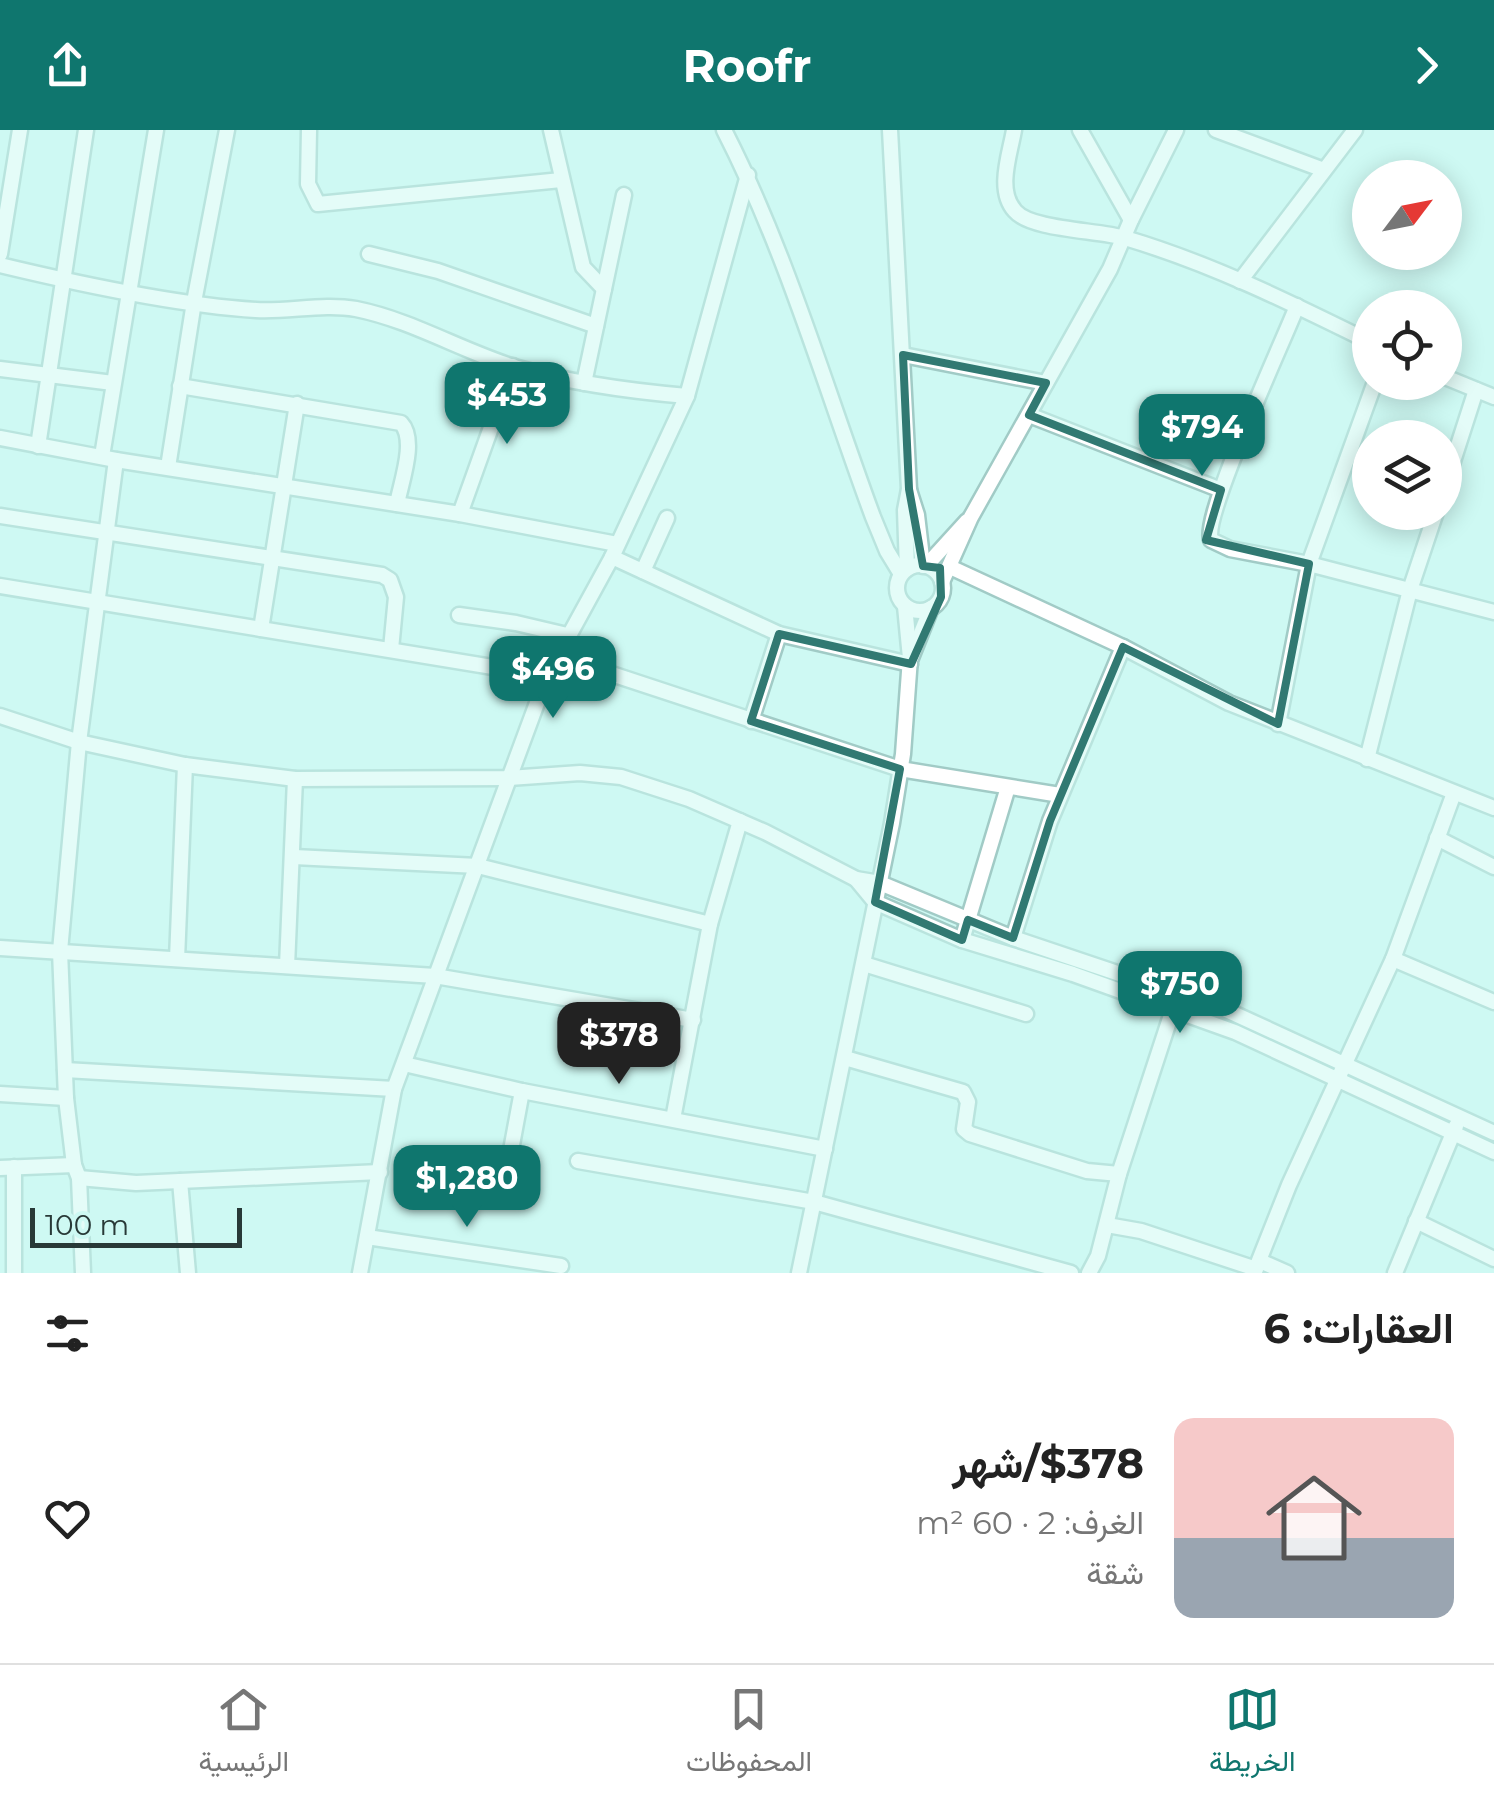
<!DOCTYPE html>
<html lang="ar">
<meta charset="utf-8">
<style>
body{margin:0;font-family:Montserrat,Vazirmatn,sans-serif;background:#f6f6f6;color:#222;direction:rtl;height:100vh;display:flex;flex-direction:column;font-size:38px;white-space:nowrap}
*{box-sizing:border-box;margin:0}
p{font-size:32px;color:#767676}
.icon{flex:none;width:55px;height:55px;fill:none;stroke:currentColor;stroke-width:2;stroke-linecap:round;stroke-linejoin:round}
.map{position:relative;height:1143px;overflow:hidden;direction:ltr}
.sheet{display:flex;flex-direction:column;background:#fff;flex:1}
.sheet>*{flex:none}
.needle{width:65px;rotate:58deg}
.controls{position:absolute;left:1352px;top:30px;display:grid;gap:20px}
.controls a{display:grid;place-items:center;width:110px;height:110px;border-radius:50%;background:#fff;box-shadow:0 5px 25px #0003;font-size:50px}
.scale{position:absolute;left:30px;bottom:25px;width:212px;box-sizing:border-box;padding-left:10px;border:5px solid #283937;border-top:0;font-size:28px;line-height:35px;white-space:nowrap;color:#283937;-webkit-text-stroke:8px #cef9f3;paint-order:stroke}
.price{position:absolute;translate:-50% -85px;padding:0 22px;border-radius:20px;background:#0f766e;color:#fff;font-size:32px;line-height:65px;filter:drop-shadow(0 2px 5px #0008)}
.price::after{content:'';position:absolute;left:50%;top:60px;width:30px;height:22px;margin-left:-15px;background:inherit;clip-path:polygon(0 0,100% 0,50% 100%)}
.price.selected{background:#222;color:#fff}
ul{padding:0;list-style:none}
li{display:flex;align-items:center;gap:30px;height:250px;padding:0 40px}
li span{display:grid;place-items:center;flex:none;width:280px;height:200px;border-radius:20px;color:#555}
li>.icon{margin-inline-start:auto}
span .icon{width:120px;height:120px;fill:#fffc;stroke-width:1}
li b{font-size:42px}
h2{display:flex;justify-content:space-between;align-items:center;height:120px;padding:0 40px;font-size:42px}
header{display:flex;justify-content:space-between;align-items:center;height:130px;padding:0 40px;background:#0f766e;color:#fff;font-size:45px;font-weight:700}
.tabs{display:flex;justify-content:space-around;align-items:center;height:140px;border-top:2px solid #e0e0e0;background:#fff;font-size:28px;color:#767676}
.tabs a{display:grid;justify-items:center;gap:5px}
.tabs .selected{color:#0f766e}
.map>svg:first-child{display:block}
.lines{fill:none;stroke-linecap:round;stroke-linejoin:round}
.minor-casing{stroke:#a1cbc6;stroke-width:19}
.minor{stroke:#fff;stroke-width:14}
.marked{fill:none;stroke:#317972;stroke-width:8;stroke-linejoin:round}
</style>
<header><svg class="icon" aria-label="forward" viewBox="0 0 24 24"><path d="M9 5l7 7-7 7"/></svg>Roofr<svg class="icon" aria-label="share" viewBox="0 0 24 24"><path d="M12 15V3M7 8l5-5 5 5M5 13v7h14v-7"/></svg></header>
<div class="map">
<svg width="1494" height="1143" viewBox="0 0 1494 1143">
<rect width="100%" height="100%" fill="#cef9f3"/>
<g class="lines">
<defs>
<g id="minor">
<polyline points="309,0 308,54 318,74 561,50"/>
<polyline points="551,0 583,137 604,159"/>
<path d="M724,0c63,123 101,257 149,387l14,34 14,23"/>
<polyline points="890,0 909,359 905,380 907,439"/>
<path d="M1014,0c-4,24 -18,60 1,81 16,19 83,19 110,27 85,25 166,65 245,104"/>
<polyline points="1080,0 1131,90"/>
<polyline points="1216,0 1324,40"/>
<polyline points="0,124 20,0"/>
<polyline points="369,124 438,141 596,196"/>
<path d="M0,135c79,19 175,40 256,45 33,2 67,-7 100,-1 55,11 104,41 158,58 56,16 115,24 173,29"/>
<polyline points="1240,151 1355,0"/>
<polyline points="903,225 1046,253"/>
<polyline points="0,239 113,253"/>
<polyline points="1445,247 1494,267"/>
<polyline points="1375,252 1309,434 1494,482"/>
<polyline points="584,253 624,65"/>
<path d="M180,256l221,37c16,17 0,59 -4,81"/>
<polyline points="1029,285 1221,360"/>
<polyline points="0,308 116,330 460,384 617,414"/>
<polyline points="38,316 86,0"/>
<polyline points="102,326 156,0"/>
<polyline points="168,337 194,172 227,0"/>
<polyline points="1445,356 1476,260"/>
<polyline points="909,360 917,385 923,436"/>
<polyline points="460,384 513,236"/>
<polyline points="0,386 382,445 390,450 396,467 391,519"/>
<polyline points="612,427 779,504 910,534"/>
<circle cx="920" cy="458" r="23"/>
<polyline points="926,436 967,391"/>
<polyline points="950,437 1123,517 1050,691 1013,808"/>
<polyline points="643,441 667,388"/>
<polyline points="942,452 971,387 1110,139 1131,90 1176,0"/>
<polyline points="0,456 547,546"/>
<polyline points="459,485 516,493 567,505"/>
<polyline points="261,499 297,274"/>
<polyline points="1123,517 1229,573 1494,678"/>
<polyline points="557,526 900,639 1060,665"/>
<polyline points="911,528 931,478"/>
<polyline points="0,586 79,612 185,635 295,649 509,648 580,643 621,647 689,669 765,702 856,749 880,753 1013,808 1224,879 1494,1003"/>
<polyline points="751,591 779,504"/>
<path d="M1278,594l31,-160 -79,-15 -19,-9c-9,-24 72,-198 86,-234"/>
<polyline points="1367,629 1410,460 1436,382"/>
<polyline points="1437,708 1494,737"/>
<polyline points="294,727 478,736 710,794"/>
<polyline points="856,749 875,772 962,810 1073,844 1235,902 1494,1022"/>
<polyline points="962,810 1008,657"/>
<polyline points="0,818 435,846 693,890"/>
<polyline points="177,829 185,635"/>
<polyline points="1393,829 1494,872"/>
<polyline points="864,834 1026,884"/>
<polyline points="287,836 295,649"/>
<polyline points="845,928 963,962 968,972 964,999 970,1004 1087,1041 1119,1044"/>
<polyline points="404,934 522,961 825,1019"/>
<polyline points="65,940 394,959"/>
<polyline points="0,964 66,968"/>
<polyline points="673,989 710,794 740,691"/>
<polyline points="578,1031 814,1072 1071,1143"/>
<polyline points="14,1037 14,1143"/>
<polyline points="0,1038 74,1035"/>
<polyline points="506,1047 522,961"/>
<polyline points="79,1048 136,1053 380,1042"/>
<polyline points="180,1051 188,1143"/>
<polyline points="1416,1091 1494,1129"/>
<polyline points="1107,1095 1141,1101 1256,1139"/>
<polyline points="367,1107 561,1136"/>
<polyline points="1260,1131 1287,1143"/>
<polyline points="83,1143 79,1048 74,1035 66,968 60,821 79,612 116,330"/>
<polyline points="360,1143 394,959 547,546 612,427 687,266 748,45"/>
<polyline points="799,1143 892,693 903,624 910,528 905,476"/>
<polyline points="1089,1143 1098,1126 1119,1044 1175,873"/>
<polyline points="1254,1143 1289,1055 1393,829 1454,663"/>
<polyline points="1395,1143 1456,996"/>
</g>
</defs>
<use href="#minor" class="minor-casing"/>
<use href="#minor" class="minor"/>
</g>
<path d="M0 0H1494V1143H0ZM903,225l143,28 -17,32 192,75 -15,50 103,24 -31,160 -155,-77 -73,174 -37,117 -45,-18 -6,20 -87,-38 25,-133 -149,-48 28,-87 132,30 30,-67 -1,-29 -17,-2 -14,-77z" fill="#cef9f3" fill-opacity=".55" fill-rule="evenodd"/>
<path class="marked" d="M903,225l143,28 -17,32 192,75 -15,50 103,24 -31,160 -155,-77 -73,174 -37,117 -45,-18 -6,20 -87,-38 25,-133 -149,-48 28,-87 132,30 30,-67 -1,-29 -17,-2 -14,-77z"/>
</svg>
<div class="controls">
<a><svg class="needle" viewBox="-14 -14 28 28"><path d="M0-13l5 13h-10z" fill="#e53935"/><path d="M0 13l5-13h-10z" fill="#767676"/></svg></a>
<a><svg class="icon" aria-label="locate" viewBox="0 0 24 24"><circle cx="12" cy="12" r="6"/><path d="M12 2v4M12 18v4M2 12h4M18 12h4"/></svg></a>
<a><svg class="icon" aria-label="layers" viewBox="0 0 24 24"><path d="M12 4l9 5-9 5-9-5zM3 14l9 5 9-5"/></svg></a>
</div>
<div class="scale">100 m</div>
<b class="price" style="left:507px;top:317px">$453</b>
<b class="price" style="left:1202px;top:349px">$794</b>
<b class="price" style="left:553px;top:591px">$496</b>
<b class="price" style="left:1180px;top:906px">$750</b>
<b class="price selected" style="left:619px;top:957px">$378</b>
<b class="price" style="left:467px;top:1100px">$1,280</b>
</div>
<section class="sheet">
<h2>العقارات: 6<svg class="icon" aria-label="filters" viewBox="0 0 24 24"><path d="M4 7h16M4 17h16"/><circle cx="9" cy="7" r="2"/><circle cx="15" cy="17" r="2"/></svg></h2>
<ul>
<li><span style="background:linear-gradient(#f6c9c9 60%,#9aa5b1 0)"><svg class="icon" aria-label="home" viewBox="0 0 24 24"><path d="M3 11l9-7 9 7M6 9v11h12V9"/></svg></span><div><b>$378/شهر</b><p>الغرف: 2 · 60 m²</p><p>شقة</p></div><svg class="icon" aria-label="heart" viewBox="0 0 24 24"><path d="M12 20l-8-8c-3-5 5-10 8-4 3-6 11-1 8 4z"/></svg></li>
</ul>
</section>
<nav class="tabs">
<a class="selected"><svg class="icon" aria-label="map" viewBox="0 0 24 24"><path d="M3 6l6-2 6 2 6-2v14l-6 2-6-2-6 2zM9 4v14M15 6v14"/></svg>الخريطة</a>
<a><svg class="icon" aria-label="saved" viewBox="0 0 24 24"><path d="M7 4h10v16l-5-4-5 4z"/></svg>المحفوظات</a>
<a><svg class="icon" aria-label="home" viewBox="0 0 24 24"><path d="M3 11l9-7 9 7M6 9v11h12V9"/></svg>الرئيسية</a>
</nav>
